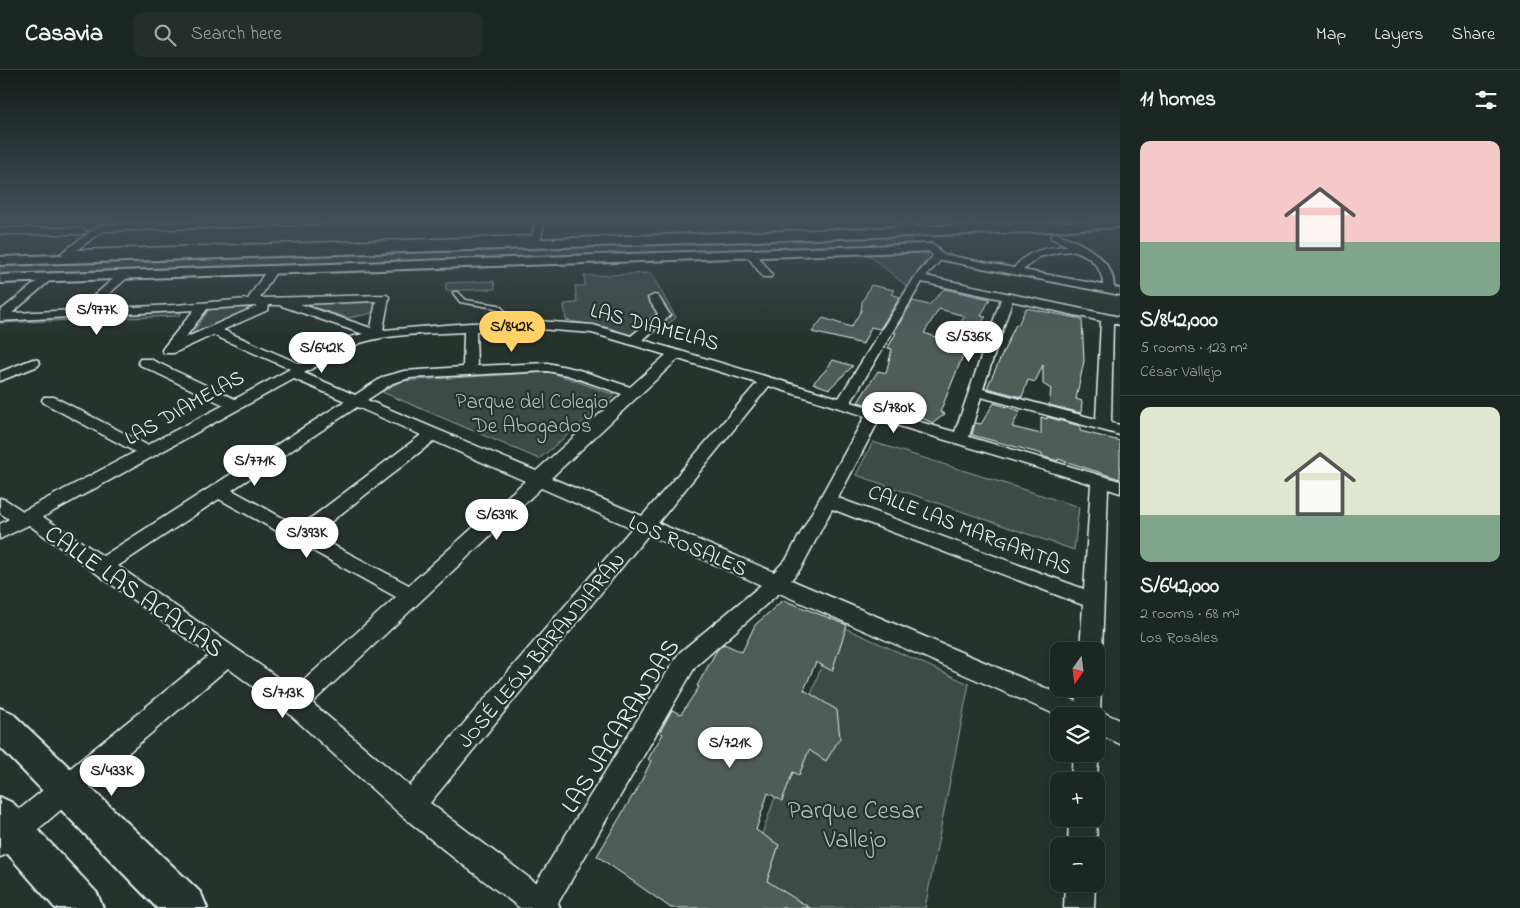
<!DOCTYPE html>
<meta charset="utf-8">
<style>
body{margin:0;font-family:"Indie Flower",sans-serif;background:#252e2a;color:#f1f3f6;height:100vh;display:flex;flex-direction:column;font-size:19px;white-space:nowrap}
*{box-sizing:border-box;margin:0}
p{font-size:16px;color:#a0a5a5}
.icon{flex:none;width:28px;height:28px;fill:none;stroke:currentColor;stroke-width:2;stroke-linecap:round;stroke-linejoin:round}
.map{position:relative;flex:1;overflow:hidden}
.details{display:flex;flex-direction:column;background:#1c2622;width:400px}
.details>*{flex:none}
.needle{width:32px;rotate:194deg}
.fabs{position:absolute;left:1050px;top:572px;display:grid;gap:10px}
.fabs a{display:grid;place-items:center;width:55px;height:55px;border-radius:10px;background:#1c2622;box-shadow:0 2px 8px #0003,0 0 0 1px #3a4340;font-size:25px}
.price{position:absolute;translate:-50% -42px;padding:0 11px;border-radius:18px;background:#fff;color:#222;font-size:16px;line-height:32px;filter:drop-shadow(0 1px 2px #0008)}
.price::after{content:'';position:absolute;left:50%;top:30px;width:15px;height:11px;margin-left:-8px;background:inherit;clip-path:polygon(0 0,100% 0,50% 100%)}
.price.selected{background:#ffd166;color:#111}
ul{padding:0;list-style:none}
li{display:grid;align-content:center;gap:10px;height:265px;padding:0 20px}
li+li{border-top:1px solid #3a4340}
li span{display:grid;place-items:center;height:155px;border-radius:10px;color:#555}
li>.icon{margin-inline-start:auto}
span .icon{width:90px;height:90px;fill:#fffc;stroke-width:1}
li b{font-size:21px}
h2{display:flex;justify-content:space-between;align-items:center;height:60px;padding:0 20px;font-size:21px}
header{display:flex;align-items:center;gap:30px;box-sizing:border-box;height:70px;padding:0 25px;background:#1c2622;border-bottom:1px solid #3a4340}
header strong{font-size:24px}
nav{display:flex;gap:28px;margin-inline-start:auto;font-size:18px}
.search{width:350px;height:45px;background:#252e2a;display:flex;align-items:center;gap:12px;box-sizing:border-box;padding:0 18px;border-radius:10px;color:#a0a5a5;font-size:19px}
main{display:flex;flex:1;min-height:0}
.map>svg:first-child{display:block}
.green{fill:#3e4b47;stroke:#939ea0}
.building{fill:#505c59;stroke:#e8f1f8;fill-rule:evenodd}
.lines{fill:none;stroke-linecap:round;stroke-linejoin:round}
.lane-casing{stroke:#e8f1f8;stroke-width:3}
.street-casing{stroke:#e8f1f8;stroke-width:3}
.secondary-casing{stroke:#e8f1f8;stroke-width:4}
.lane{fill:#26332d;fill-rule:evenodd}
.street{fill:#26332d;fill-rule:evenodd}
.secondary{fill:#26332d;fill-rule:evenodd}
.labels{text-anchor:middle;stroke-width:4.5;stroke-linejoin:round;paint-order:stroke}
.street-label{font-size:21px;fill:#e8f1f8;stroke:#26332d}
.park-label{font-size:21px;fill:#b5bfc3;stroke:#26332d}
.near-street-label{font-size:25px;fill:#e8f1f8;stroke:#26332d}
.near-park-label{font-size:25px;fill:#b5bfc3;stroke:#26332d}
</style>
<header>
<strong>Casavia</strong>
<div class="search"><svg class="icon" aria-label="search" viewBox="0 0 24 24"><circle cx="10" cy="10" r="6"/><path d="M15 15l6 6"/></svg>Search here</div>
<nav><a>Map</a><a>Layers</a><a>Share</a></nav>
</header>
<main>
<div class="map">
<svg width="1120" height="838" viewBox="0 0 1120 838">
<rect width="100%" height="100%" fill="#26332d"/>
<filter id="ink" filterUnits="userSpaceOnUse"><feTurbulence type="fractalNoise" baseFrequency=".02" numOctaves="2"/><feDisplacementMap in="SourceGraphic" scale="10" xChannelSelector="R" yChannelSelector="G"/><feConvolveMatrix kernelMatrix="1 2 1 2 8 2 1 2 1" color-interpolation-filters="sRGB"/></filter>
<g filter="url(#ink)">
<g class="green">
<polygon points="903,166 910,169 914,175 0,207 0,194"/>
<polygon points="922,180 928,185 927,188 908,217 866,183"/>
<polygon points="651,203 676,248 644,270 609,258 566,250 564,234 577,233 575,216 585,216 584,206"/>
<polygon points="494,211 495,219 446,221 446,213"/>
<polygon points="376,230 373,243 348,248 312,237 312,235 318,232"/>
<polygon points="254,236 256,238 197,265 192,264 210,238"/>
<polygon points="182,242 178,246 0,253 8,248"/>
<polygon points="550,302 615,325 539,389 382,322 401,311"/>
<polygon points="873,372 1079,437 1074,480 856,405"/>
<polygon points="836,554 969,614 925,838 736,838"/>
</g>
<g class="building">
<polygon points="871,215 894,220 891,224 900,227 880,259 871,257 863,274 812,262 823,248 851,257 861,241 862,232"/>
<path d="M944,219l46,10 -9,17 5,1 -8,9 3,1 -12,22 -5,4 -24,59 5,2 -12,9 -32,-14v4l-43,-11 20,-31 8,2 6,-24 -4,-1 8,-15 -2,-1 19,-31 16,4zM939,239l26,7 -17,25 -24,-8z"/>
<polygon points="1026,238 1082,249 1084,291 1076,329 1082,331 1081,343 1049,335 1051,319 1043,314 1043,295 1035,312 1028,310 1022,327 987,318 1016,254 1018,255"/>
<polygon points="833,290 853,296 829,319 813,313 825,301"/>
<polygon points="994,333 1020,341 1012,357 1041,364 1041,347 1047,349 1047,347 1080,356 1080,361 1120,371 1120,409 1058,389 1058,391 1042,386 1042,384 972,365 975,353 981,354"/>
<polygon points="783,530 847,555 832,601 816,592 804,620 837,640 840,668 826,691 809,680 799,705 793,702 782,731 768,723 756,760 779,775 767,811 810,838 671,838 597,786 633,725 634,726 651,691 648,689 663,664 660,662 672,640 681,644 699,617 697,616 717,580 724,574 742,582 755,555"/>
</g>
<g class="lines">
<defs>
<polygon id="lane" points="454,222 458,222 466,230 499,235 506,242 506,256 503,258 500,256 500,242 495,238 460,232 453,223"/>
<g id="street">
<polygon points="240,151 328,151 323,154 102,161 77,180 532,166 535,151 544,151 541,169 536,172 66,186 61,183 100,155"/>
<polygon points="895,151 906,151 919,161 914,164"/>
<polygon points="0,158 82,158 87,161 82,164 0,164"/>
<path d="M1054,163c25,7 60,25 60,54l6,2v6l-179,-35 -15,16 194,41v8l-7,-2 -2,100 9,2v10l-139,-38 -12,40 151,44v12l-12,-4 -6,162 -3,7 -3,1v-8h-16l3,-46 -251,-96 -31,59 -10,12 285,121 1,-12h19l1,-7 4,7 -1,22 20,9v24l-24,-11v-17h-37l-280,-123 -84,74 -137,236 2,5h-40l-66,-50 -53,-43 -115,-104 -58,-43 -218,185 -10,4v-32l210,-170 -181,-130 -29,14v-15l9,-5 -9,-6v-15l6,2 17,11 112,-59 -91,-49 -2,-3 2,-3h10l93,48 77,-40 -84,-40 -2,-3 2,-3h10l85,40 55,-30 -77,-34 -39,18h-10l-2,-3 2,-3 30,-37 -194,11v-10l44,-35h8l1,2 -41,35 65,-3 42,-36 4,-1 5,3 -1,2 -35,31 83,-4 73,-6 20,-31 4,-1 5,3 -17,28 127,-3 2,2 -6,33 87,-7 69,-2 54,4 38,11 27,-22 -10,-16 6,-3 4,1 12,19 -27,25 196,58 75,-120 19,-22 -7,-8 1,-2h8l7,8 72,14c13,-18 33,-21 54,-22l-17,-8v-4zM1060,182c6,0 15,-2 20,1 13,5 23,19 23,32l-80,-15 16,-13zM922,212l79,17 -46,133 -104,-30zM376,231l-5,27 -71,-24zM1012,231l89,20 -5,98 -113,-30zM269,235h10l84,29 -13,3 -50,27 -77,-34 45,-20zM254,236h3l-72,32 22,-29zM539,259l53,4 74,22 -36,32 -54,-18 -29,-6 -70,3 -1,-35zM464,262l-1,35 -59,4 -21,6 -28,18 -51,-22 56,-30c34,-10 69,-9 104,-11zM678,289l79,24 -115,133 -91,-38zM547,301l20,4 55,19 -86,77 -169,-71 26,-17 17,-5zM294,309l51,22 -242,155 -60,-39zM769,316l96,30 -78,142 -13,14 -116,-49zM357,337l64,28 -122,92 -67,-37zM879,350l212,64 -7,105 -246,-91zM434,371l91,40 -116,104 -95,-50zM541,418l91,40 -222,258 -98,-83zM219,429l177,98 -102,92 -176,-123zM648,465l113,50 -82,68 -143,230 -106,-80z"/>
<polygon points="751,181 755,182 771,203 772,205 771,207 763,207 746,184"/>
<polygon points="33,289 38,290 40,293 38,296 0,311 0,302"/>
<polygon points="1096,678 1099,684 1096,714 1096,711 1071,711 1073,684 1096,684"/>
<polygon points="1096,747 1097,749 1096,776 1068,776 1069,749"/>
<polygon points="1065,814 1095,814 1094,838 1064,838"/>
</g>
<g id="secondary">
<polygon points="1092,151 1120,151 1120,157 1033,162 0,195 0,187"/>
<polygon points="931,174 938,178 936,181 0,213 0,205"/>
<polygon points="0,638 12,643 201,823 207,838 157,838 0,677"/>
<polygon points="0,727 13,733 97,823 103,838 55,838 0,775"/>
</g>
</defs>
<use href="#lane" class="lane-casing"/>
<use href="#street" class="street-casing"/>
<use href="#secondary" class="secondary-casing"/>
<use href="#lane" class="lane"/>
<use href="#street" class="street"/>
<use href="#secondary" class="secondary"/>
</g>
</g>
<linearGradient id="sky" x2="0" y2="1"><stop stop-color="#151c19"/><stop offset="0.56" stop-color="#415057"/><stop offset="1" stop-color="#415057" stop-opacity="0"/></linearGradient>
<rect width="1120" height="268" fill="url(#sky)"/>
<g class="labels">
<g class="street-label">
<text transform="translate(655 256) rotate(15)" y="7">LAS DIAMELAS</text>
<text transform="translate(184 337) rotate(-29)" y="7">LAS DIAMELAS</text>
<text transform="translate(970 459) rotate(21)" y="7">CALLE LAS MARGARITAS</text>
<text transform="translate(688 475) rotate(23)" y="7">LOS ROSALES</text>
<text transform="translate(541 580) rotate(-50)" y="7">JOSÉ LEÓN BARANDIARÁN</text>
</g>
<g class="park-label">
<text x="532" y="338">Parque del Colegio<tspan x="532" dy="24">De Abogados</tspan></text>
</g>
<g class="near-street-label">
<text transform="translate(135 520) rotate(35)" y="9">CALLE LAS ACACIAS</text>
<text transform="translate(619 655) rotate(-58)" y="9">LAS JACARANDAS</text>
</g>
<g class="near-park-label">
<text x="855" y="748">Parque Cesar<tspan x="855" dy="29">Vallejo</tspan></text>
</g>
</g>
</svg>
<div class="fabs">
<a><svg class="needle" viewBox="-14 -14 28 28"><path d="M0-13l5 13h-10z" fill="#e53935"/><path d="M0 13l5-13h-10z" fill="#a0a5a5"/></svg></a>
<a><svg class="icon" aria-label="layers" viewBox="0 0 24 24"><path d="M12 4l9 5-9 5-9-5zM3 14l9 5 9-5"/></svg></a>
<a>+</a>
<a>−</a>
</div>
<b class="price" style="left:97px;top:266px">S/977K</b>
<b class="price selected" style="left:512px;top:283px">S/842K</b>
<b class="price" style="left:969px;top:293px">S/536K</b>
<b class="price" style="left:322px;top:304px">S/642K</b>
<b class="price" style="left:894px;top:364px">S/780K</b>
<b class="price" style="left:255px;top:417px">S/771K</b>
<b class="price" style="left:497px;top:471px">S/639K</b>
<b class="price" style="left:307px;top:489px">S/393K</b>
<b class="price" style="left:283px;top:649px">S/713K</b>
<b class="price" style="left:730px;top:699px">S/721K</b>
<b class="price" style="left:112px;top:727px">S/433K</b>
</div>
<section class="details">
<h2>11 homes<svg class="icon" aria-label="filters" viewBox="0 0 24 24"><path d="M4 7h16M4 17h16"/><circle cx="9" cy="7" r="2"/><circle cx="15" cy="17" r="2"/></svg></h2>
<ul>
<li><span style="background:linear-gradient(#f6c9c9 65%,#7fa58c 0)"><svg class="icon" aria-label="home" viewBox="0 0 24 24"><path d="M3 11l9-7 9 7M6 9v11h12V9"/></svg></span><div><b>S/842,000</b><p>5 rooms · 123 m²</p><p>César Vallejo</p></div></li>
<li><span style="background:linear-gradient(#dfe7d0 70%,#7fa58c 0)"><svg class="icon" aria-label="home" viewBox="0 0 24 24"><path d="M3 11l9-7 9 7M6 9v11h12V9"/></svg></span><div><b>S/642,000</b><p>2 rooms · 68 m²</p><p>Los Rosales</p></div></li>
</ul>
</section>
</main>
